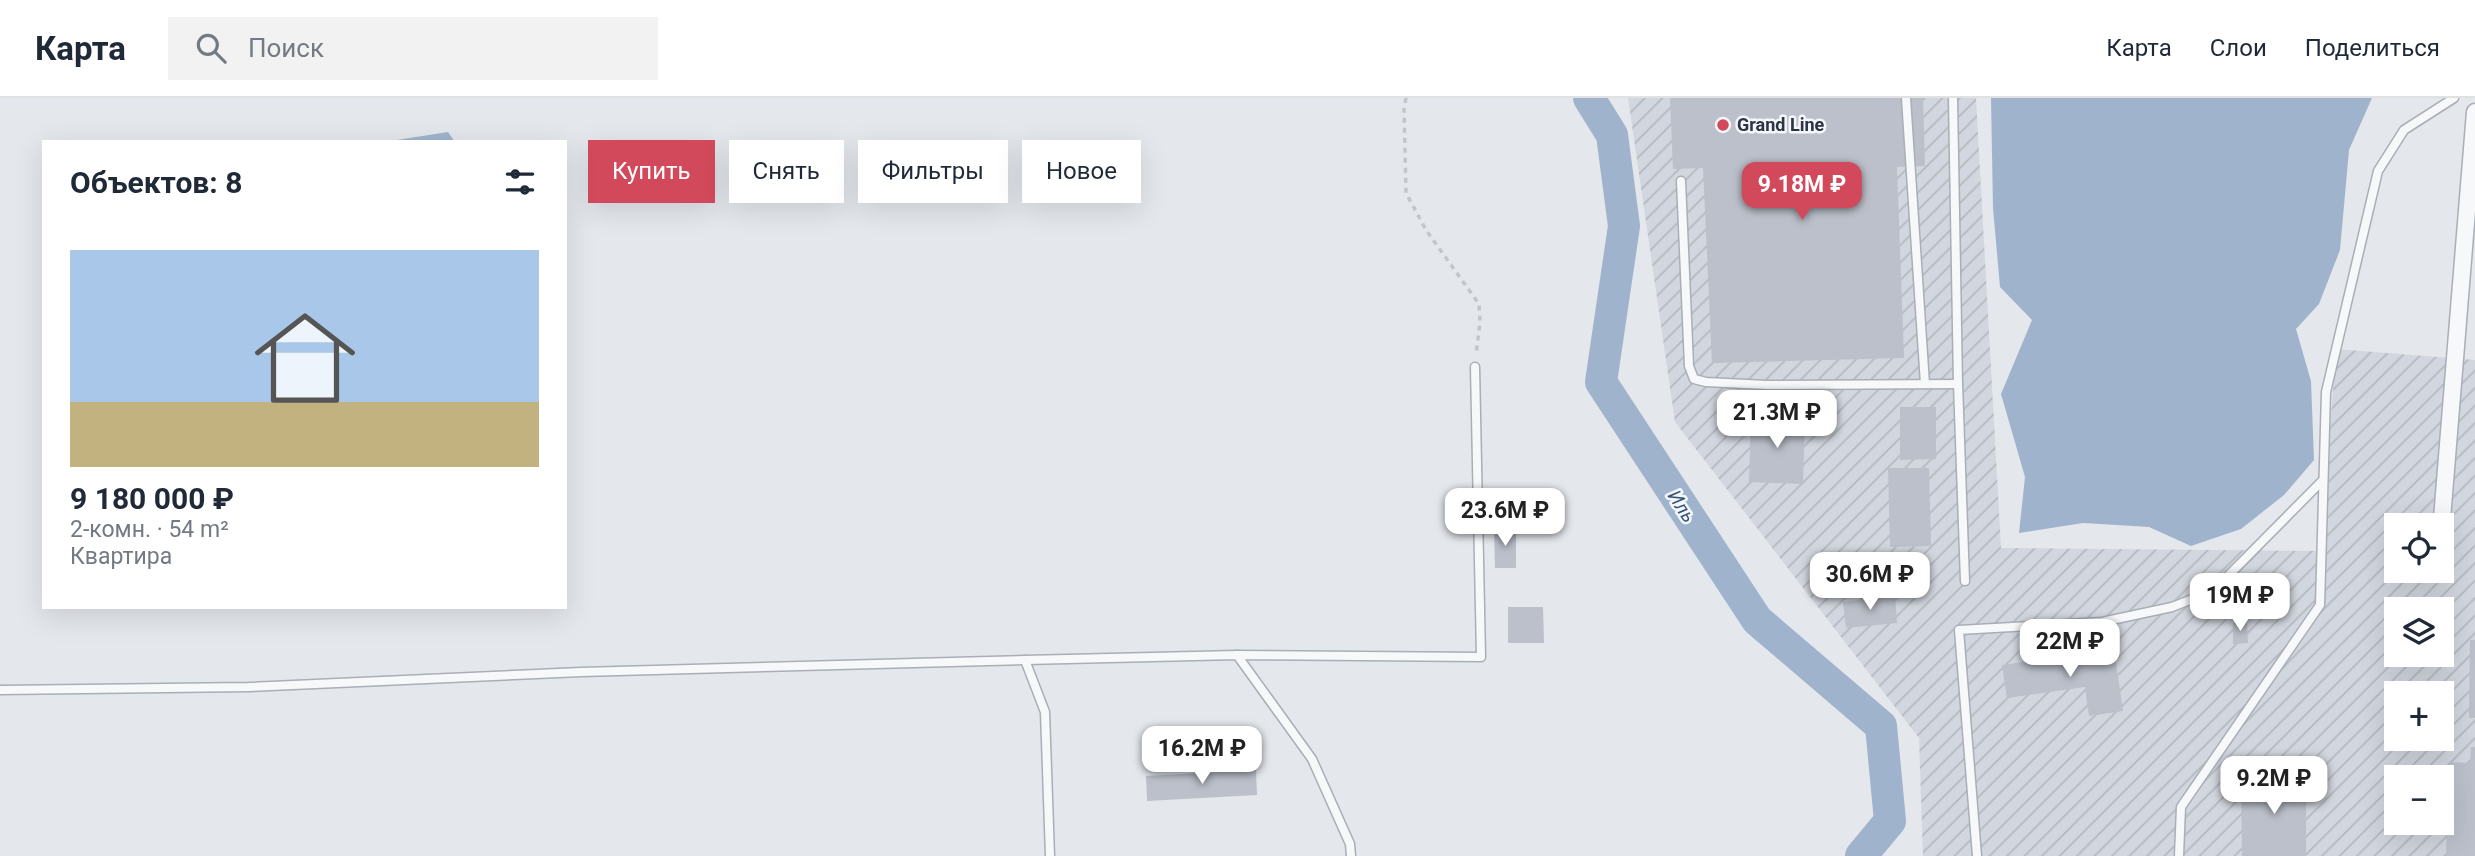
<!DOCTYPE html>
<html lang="ru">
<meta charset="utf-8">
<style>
body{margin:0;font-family:Roboto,sans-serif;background:#f2f2f3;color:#1f2937;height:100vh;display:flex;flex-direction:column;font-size:26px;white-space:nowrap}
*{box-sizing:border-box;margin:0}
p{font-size:23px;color:#747a83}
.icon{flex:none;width:38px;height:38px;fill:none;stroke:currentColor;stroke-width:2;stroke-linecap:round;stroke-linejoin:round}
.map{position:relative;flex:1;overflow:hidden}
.drawer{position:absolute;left:42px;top:42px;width:525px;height:469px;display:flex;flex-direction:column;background:#fff;border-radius:0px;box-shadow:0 7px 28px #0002}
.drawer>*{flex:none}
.banner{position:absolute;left:588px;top:42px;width:665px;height:63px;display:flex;gap:14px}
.buttons{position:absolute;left:2384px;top:415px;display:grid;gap:14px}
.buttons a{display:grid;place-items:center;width:70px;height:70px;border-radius:0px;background:#fff;box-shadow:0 7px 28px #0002;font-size:35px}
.price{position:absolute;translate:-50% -60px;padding:0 16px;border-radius:14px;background:#fff;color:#222;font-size:23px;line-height:46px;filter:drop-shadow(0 2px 4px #0008)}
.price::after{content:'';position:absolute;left:50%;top:42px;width:21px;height:16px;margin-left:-10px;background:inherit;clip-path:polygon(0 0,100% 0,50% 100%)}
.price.active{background:#d1495b;color:#fff}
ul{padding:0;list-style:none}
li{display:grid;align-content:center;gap:14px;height:371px;padding:0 28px}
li+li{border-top:2px solid #e0e1e3}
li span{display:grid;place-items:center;height:217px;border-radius:0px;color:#555}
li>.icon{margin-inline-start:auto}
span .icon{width:126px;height:126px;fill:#fffc;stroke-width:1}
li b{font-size:30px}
h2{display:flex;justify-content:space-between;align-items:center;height:84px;padding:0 28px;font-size:30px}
.chip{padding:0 24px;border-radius:0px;background:#fff;box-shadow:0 7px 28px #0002;font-size:24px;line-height:63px}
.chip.active{background:#d1495b;color:#fff}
header{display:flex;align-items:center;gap:42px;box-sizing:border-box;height:98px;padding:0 35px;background:#fff;border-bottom:2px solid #e0e1e3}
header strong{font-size:33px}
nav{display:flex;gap:38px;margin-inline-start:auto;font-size:24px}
.search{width:490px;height:63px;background:#f2f2f3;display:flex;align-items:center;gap:18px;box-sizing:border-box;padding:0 24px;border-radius:0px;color:#747a83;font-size:26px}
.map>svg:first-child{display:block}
.industrial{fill:url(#industrial-furrows);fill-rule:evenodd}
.water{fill:#9fb4cc}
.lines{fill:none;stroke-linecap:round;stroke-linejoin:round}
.river{stroke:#9fb4cc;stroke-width:32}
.building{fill:#bbc0ca}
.lane-casing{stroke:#a9aeb7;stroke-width:11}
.street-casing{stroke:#a9aeb7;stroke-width:19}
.path{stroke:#c2c5cb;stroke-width:3.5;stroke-dasharray:5 5;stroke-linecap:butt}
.lane{stroke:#f7f8fa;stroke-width:8}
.street{stroke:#f7f8fa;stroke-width:16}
.poi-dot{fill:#d1495b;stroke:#f4f6f9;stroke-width:2.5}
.labels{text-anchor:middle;stroke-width:5;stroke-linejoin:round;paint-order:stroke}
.poi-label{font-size:18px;font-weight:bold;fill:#2b3445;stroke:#f4f6f9;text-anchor:start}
.water-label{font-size:19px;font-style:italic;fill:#34527a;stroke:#f4f6f9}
</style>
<header>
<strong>Карта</strong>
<div class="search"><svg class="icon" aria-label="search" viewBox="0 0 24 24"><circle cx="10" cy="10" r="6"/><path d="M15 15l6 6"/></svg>Поиск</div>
<nav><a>Карта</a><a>Слои</a><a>Поделиться</a></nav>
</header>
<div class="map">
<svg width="2475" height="758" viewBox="0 0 2475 758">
<defs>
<pattern id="industrial-furrows" width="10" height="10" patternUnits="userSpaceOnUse" patternTransform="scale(1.75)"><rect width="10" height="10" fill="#d2d6de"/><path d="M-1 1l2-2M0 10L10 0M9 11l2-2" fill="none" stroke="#b4b8c0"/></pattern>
</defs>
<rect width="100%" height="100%" fill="#e4e7ec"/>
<path class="industrial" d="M1628,0h348l25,450 320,3 15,-202 139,11v496h-552l-4,-118 -244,-316zM2396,427h45v45h-45zM2396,511h45v45h-45zM2396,595h45v45h-45zM2396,679h45v45h-45z"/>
<g class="water">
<polygon points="1991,0 2372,0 2349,52 2340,152 2319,206 2296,231 2311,283 2314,362 2284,397 2241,431 2191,448 2149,429 2083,425 2019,435 2025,379 2001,296 2032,222 2000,189 1993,110"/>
<polygon points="448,34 455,44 384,44"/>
</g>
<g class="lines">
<polyline class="river" points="1589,0 1612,37 1624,128 1601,284 1757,522 1881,628 1890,723 1861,758"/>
</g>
<g class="building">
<polygon points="1670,0 1923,0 1925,68 1897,69 1904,260 1712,265 1703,70 1673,71"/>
<polygon points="1900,309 1936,309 1936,361 1900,362"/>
<polygon points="1751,318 1805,319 1803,386 1749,384"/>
<polygon points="1888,370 1929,370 1931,448 1890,449"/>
<polygon points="1494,431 1516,431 1516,470 1495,470"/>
<polygon points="1895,498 1897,525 1846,530 1843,504"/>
<polygon points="1508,509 1543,509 1544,545 1508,545"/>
<polygon points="2247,524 2248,545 2233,546 2233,525"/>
<polygon points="2470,542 2475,542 2475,620 2469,620"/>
<polygon points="2114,551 2123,613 2089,618 2085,589 2007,600 2002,567"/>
<polygon points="2471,649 2475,649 2475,758 2446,758 2449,664 2470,665"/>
<polygon points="1256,672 1257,697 1147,703 1146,678"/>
<polygon points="2241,678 2306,678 2306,758 2242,758"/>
</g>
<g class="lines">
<defs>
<g id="lane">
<polyline points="1906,0 1925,286"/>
<polyline points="1953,0 1958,286 1965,483"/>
<polyline points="1681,83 1689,268 1694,281 1706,284 1767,287 1958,286"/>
<polyline points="1237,557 1312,661 1350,746 1351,758"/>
<polyline points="1025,562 1045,614 1050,758"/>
<polyline points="0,592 248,589 581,574 1025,562 1237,557 1481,559 1475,269"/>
<polyline points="1977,758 1959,532 2102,524 2172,509 2213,493 2323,382"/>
<polyline points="2179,758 2181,709 2320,507 2326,294 2378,73 2404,32 2454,0"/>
</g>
<polyline id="street" points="2441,433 2475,14"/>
</defs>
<use href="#lane" class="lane-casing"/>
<use href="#street" class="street-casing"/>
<polyline class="path" points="1406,0 1404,10 1406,95 1426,132 1479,206 1480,224 1476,257"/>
<use href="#lane" class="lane"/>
<use href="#street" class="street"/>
</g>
<circle class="poi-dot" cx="1723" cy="27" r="7"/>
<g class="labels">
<g class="poi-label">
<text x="1737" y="33">Grand Line</text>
</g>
<g class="water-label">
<text transform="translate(1682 408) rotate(57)" y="7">Иль</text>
</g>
</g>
</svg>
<div class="buttons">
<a><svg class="icon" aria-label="locate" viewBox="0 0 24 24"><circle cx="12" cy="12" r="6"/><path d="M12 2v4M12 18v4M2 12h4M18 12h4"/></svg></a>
<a><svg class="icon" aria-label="layers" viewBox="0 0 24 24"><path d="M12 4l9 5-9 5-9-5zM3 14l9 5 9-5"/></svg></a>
<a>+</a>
<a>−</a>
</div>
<b class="price active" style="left:1802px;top:124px">9.18M ₽</b>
<b class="price" style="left:1777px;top:352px">21.3M ₽</b>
<b class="price" style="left:1505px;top:450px">23.6M ₽</b>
<b class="price" style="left:1870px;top:514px">30.6M ₽</b>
<b class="price" style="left:2240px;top:535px">19M ₽</b>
<b class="price" style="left:2070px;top:581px">22M ₽</b>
<b class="price" style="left:1202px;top:688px">16.2M ₽</b>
<b class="price" style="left:2274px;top:718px">9.2M ₽</b>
<div class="banner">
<a class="chip active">Купить</a>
<a class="chip">Снять</a>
<a class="chip">Фильтры</a>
<a class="chip">Новое</a>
</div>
<section class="drawer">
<h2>Объектов: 8<svg class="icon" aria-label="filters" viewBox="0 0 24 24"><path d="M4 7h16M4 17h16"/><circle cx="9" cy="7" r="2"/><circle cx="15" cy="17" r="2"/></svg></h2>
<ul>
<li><span style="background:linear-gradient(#a9c7e8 70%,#c2b280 0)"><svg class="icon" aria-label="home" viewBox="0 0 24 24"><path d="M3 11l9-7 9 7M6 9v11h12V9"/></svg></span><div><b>9 180 000 ₽</b><p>2-комн. · 54 m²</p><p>Квартира</p></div></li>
</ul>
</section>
</div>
